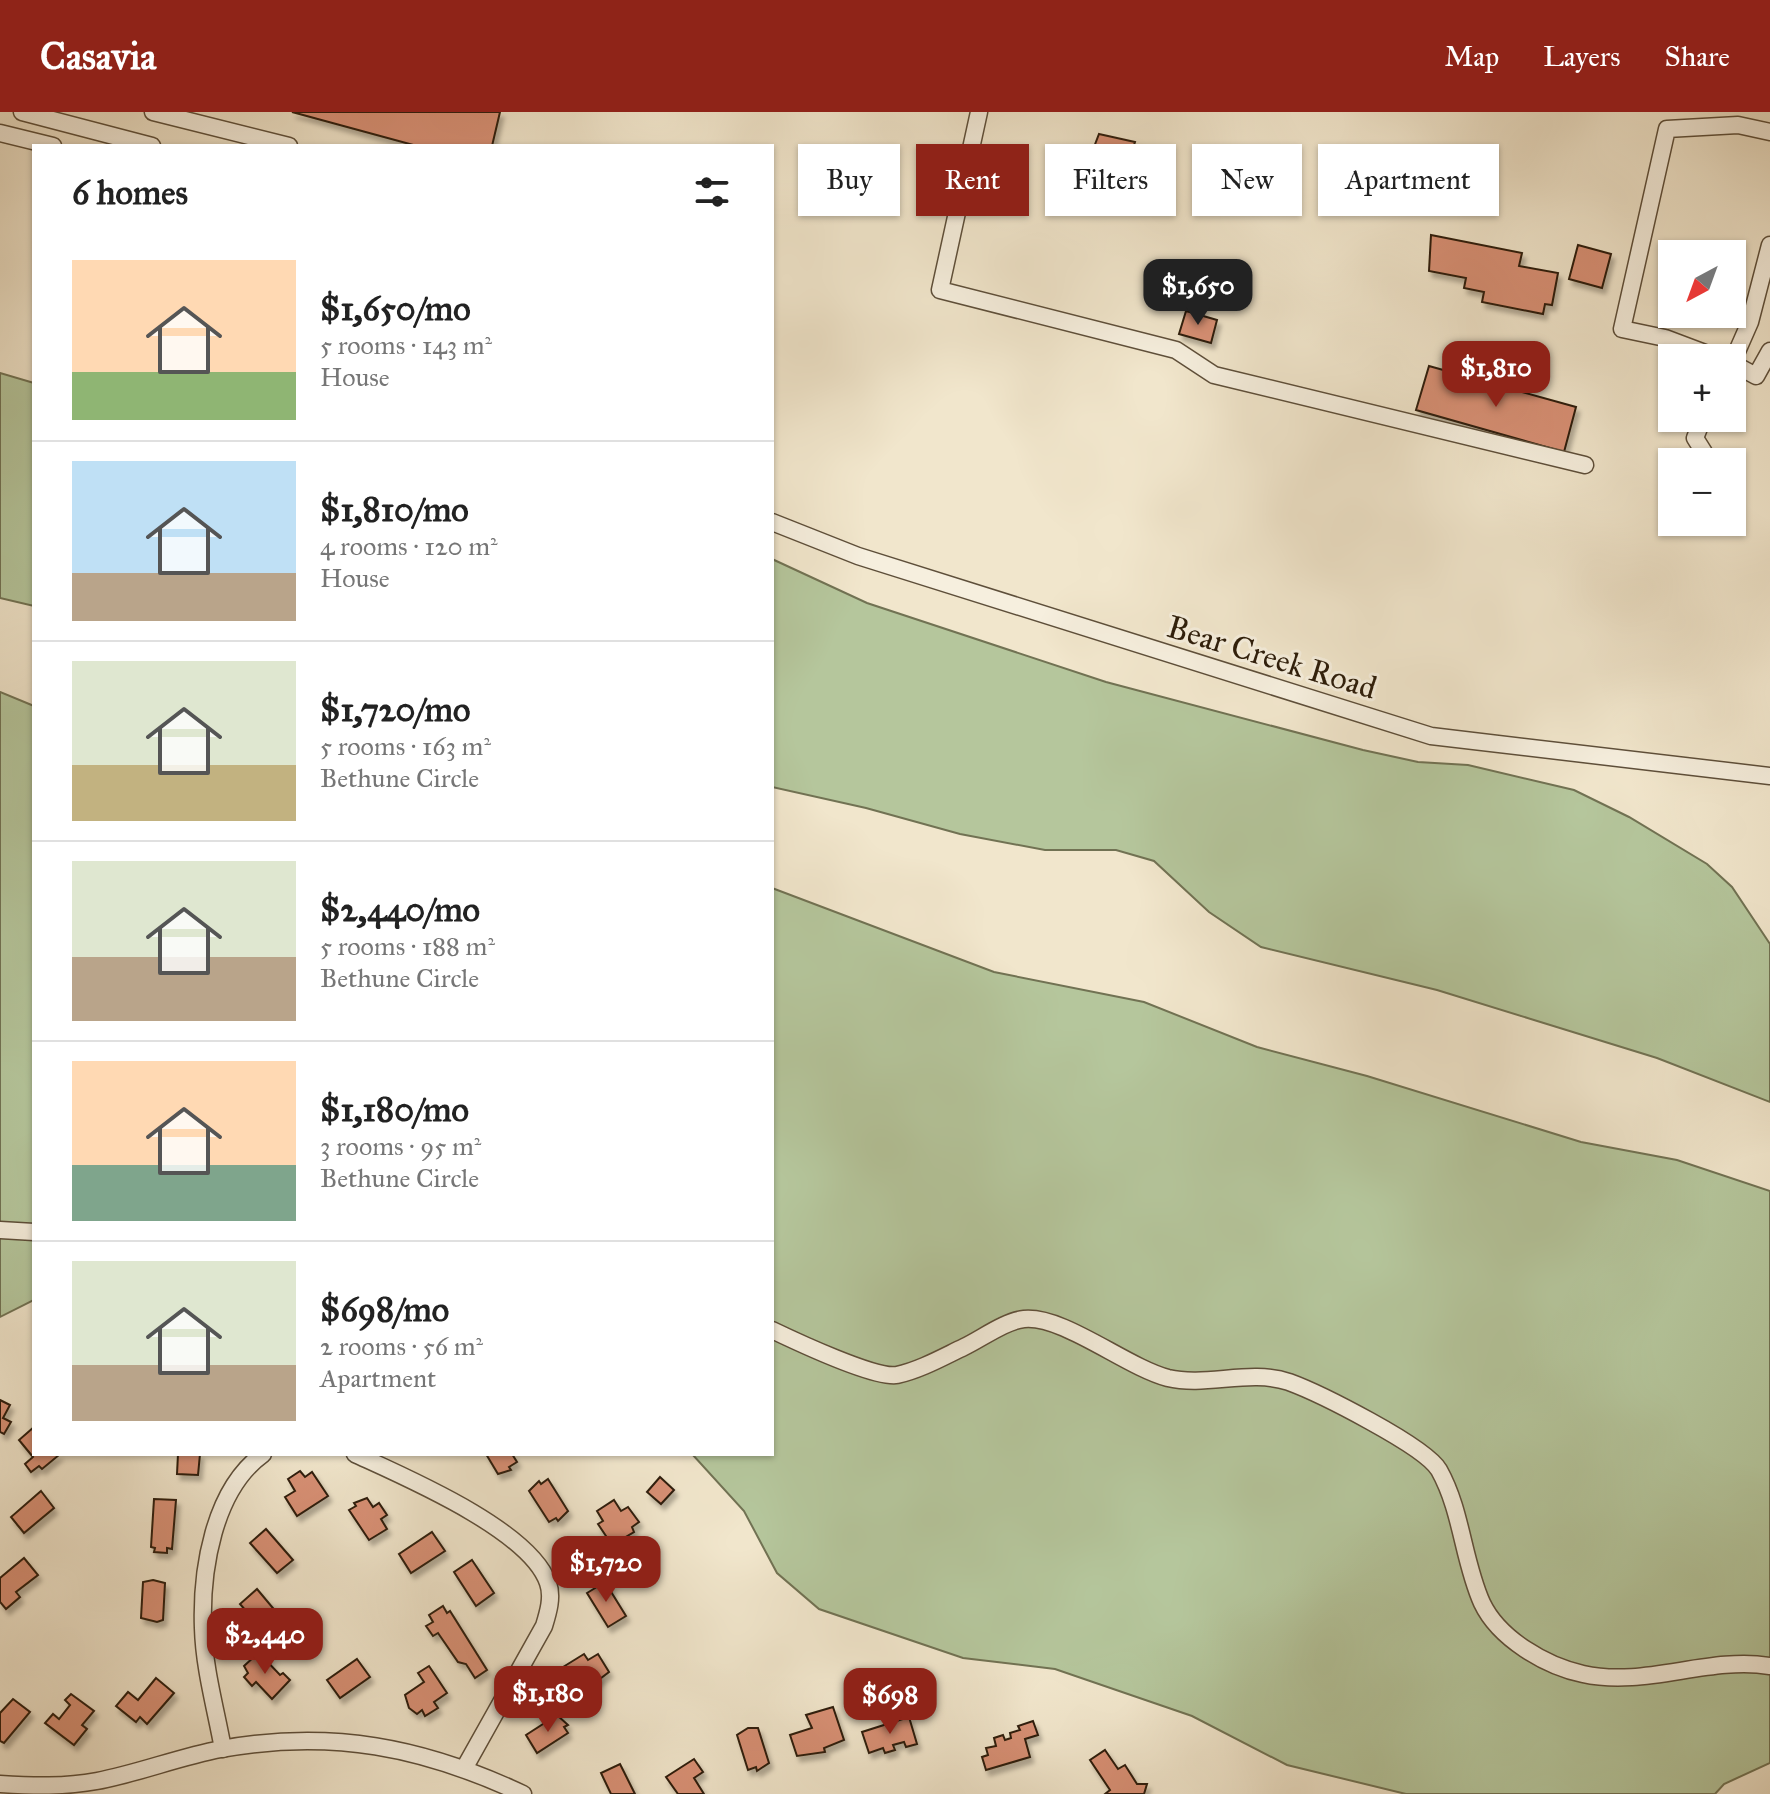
<!DOCTYPE html>
<meta charset="utf-8">
<style>
body{margin:0;font-family:"IM FELL Great Primer",serif;background:#f6f6f6;color:#222;height:100vh;display:flex;flex-direction:column;font-size:30px;white-space:nowrap}
*{box-sizing:border-box;margin:0}
p{font-size:26px;color:#767676}
.icon{flex:none;width:44px;height:44px;fill:none;stroke:currentColor;stroke-width:2;stroke-linecap:round;stroke-linejoin:round}
.map{position:relative;flex:1;overflow:hidden}
.panel{position:absolute;left:32px;top:32px;width:742px;height:1312px;display:flex;flex-direction:column;background:#fff;border-radius:0px;box-shadow:0 2px 6px #0004}
.panel>*{flex:none}
.banner{position:absolute;left:798px;top:32px;width:760px;height:72px;display:flex;gap:16px}
.needle{width:52px;rotate:221deg}
.fabs{position:absolute;left:1658px;top:128px;display:grid;gap:16px}
.fabs a{display:grid;place-items:center;width:88px;height:88px;border-radius:0px;background:#fff;box-shadow:0 2px 6px #0004;font-size:40px}
.price{position:absolute;translate:-50% -68px;padding:0 18px;border-radius:16px;background:#8f2418;color:#fff;font-size:26px;line-height:52px;filter:drop-shadow(0 2px 4px #0008)}
.price::after{content:'';position:absolute;left:50%;top:48px;width:24px;height:18px;margin-left:-12px;background:inherit;clip-path:polygon(0 0,100% 0,50% 100%)}
.price.on{background:#222;color:#fff}
ul{padding:0;list-style:none}
li{display:flex;align-items:center;gap:24px;height:200px;padding:0 40px}
li+li{border-top:2px solid #e0e0e0}
li span{display:grid;place-items:center;flex:none;width:224px;height:160px;border-radius:0px;color:#555}
li>.icon{margin-inline-start:auto}
span .icon{width:96px;height:96px;fill:#fffc;stroke-width:1}
li b{font-size:34px}
h2{display:flex;justify-content:space-between;align-items:center;height:96px;padding:0 40px;font-size:34px}
.pill{padding:0 28px;border-radius:0px;background:#fff;box-shadow:0 2px 6px #0004;font-size:28px;line-height:72px}
.pill.on{background:#8f2418;color:#fff}
header{display:flex;align-items:center;gap:48px;box-sizing:border-box;height:112px;padding:0 40px;background:#8f2418;color:#fff}
header strong{font-size:38px}
nav{display:flex;gap:44px;margin-inline-start:auto;font-size:28px}
.map>svg:first-child{display:block}
.green{fill:#b5c69c;stroke:#717253;stroke-width:2}
.building{fill:#d89074;stroke:#2d1d0a;stroke-width:2;filter:url(#shadow)}
.lines{fill:none;stroke-linecap:round;stroke-linejoin:round}
.minor-casing{stroke:#5e4f3a;stroke-width:19}
.minor{stroke:#f6efde;stroke-width:16}
.labels{text-anchor:middle;stroke-width:6;stroke-linejoin:round;paint-order:stroke}
.street-label{font-size:32px;fill:#2d1d0a;stroke:#f6efde}
</style>
<header>
<strong>Casavia</strong>
<nav><a>Map</a><a>Layers</a><a>Share</a></nav>
</header>
<div class="map">
<svg width="1770" height="1682" viewBox="0 0 1770 1682">
<defs>
<filter id="shadow"><feDropShadow dx="3.5" dy="5.5" stdDeviation="2" flood-color="#0004"/></filter>
</defs>
<rect width="100%" height="100%" fill="#f1e6cc"/>
<filter id="stains"><feTurbulence type="fractalNoise" baseFrequency=".0025" numOctaves="4"/><feColorMatrix values="0 0 0 0 .2 0 0 0 0 .09 0 0 0 0 .02 0 0 0 .5 -.17"/></filter>
<radialGradient id="worn" r=".72"><stop offset=".6" stop-color="#630" stop-opacity="0"/><stop offset="1" stop-color="#630" stop-opacity=".3"/></radialGradient>
<g class="green">
<polygon points="0,261 34,271 34,494 0,486"/>
<polygon points="772,447 867,491 1106,570 1363,638 1418,650 1468,653 1574,678 1629,705 1707,752 1732,775 1770,832 1770,990 1657,946 1437,878 1261,835 1209,800 1154,749 1116,738 1045,738 960,722 866,696 772,675"/>
<polygon points="0,580 34,594 34,1188 0,1205"/>
<polygon points="772,776 994,860 1144,890 1257,935 1367,964 1581,1030 1677,1048 1770,1079 1770,1651 1724,1672 1715,1682 1406,1682 1287,1653 1192,1604 1055,1557 963,1546 819,1497 777,1461 744,1399 692,1342 772,1342"/>
</g>
<g class="building">
<polygon points="292,0 500,0 492,34 417,34"/>
<polygon points="1099,22 1135,30 1125,61 1106,55 1111,40 1094,35"/>
<polygon points="1431,123 1522,141 1519,154 1558,161 1552,193 1545,192 1543,202 1482,190 1484,180 1464,176 1466,166 1429,159"/>
<polygon points="1578,133 1611,142 1602,176 1569,167"/>
<polygon points="1186,199 1217,208 1211,231 1179,222"/>
<polygon points="1429,254 1576,295 1564,340 1416,298"/>
<polygon points="0,1288 10,1293 3,1306 11,1310 4,1322 0,1320"/>
<polygon points="34,1315 34,1342 59,1343 42,1357 39,1354 31,1360 25,1352 33,1345 19,1328"/>
<polygon points="178,1342 200,1342 198,1363 177,1362"/>
<polygon points="486,1342 512,1342 517,1350 509,1355 511,1358 498,1362"/>
<polygon points="300,1359 305,1365 312,1360 328,1384 297,1404 285,1385 295,1379 288,1367"/>
<polygon points="660,1365 674,1378 661,1392 647,1380"/>
<polygon points="548,1367 568,1399 558,1409 556,1406 549,1410 529,1379 539,1369 541,1372"/>
<polygon points="41,1379 54,1396 24,1421 11,1405"/>
<polygon points="367,1386 373,1395 379,1391 387,1403 381,1407 387,1417 369,1428 349,1398 356,1394 354,1391"/>
<polygon points="154,1387 176,1388 172,1437 167,1436 167,1441 154,1440 155,1436 151,1435"/>
<polygon points="614,1388 621,1399 628,1395 639,1410 632,1415 634,1420 612,1433 598,1412 603,1409 597,1399"/>
<polygon points="266,1417 293,1448 277,1461 250,1431"/>
<polygon points="432,1420 445,1439 411,1461 399,1442"/>
<polygon points="24,1446 38,1463 16,1480 20,1485 6,1497 0,1490 0,1466"/>
<polygon points="472,1448 494,1481 476,1494 454,1460"/>
<polygon points="153,1468 165,1471 163,1508 157,1510 141,1506 143,1470"/>
<polygon points="605,1470 626,1504 608,1515 587,1481"/>
<polygon points="257,1477 283,1508 266,1522 240,1492"/>
<polygon points="443,1494 447,1501 450,1499 487,1558 475,1566 466,1552 458,1550 438,1521 433,1524 426,1514 433,1510 429,1503"/>
<polygon points="245,1514 246,1526 230,1527 229,1516"/>
<polygon points="584,1542 588,1548 598,1542 609,1560 588,1576 587,1574 576,1580 563,1555"/>
<polygon points="256,1543 261,1543 280,1563 283,1561 290,1568 272,1587 256,1570 252,1574 244,1565 248,1561 244,1554"/>
<polygon points="357,1547 370,1565 340,1586 327,1568"/>
<polygon points="429,1554 447,1581 434,1590 438,1596 425,1604 422,1598 417,1602 409,1596 405,1583 424,1570 418,1561"/>
<polygon points="156,1566 174,1581 147,1612 140,1605 136,1610 116,1594 128,1580 138,1588"/>
<polygon points="71,1582 94,1599 82,1613 87,1617 74,1633 45,1611 53,1602 59,1607 70,1593 65,1588"/>
<polygon points="13,1587 30,1600 4,1631 0,1629 0,1601"/>
<polygon points="833,1595 844,1628 824,1636 825,1640 797,1644 790,1623 812,1616 806,1603"/>
<polygon points="557,1603 568,1613 564,1615 568,1621 537,1641 526,1623"/>
<polygon points="909,1605 917,1632 906,1635 904,1630 893,1633 895,1638 885,1641 883,1636 869,1641 862,1620"/>
<polygon points="1033,1609 1038,1623 1025,1627 1030,1645 986,1658 982,1645 988,1643 986,1636 996,1634 994,1626 1003,1623 1005,1628 1011,1626 1010,1621 1020,1618 1018,1614"/>
<polygon points="748,1616 758,1616 769,1651 757,1659 756,1655 748,1658 737,1623"/>
<polygon points="1105,1638 1118,1657 1125,1653 1137,1672 1147,1672 1144,1682 1105,1682 1110,1678 1090,1648"/>
<polygon points="694,1647 703,1660 694,1666 704,1682 678,1682 666,1665"/>
<polygon points="620,1652 635,1682 611,1682 601,1661"/>
</g>
<g class="lines">
<defs>
<g id="minor">
<polyline points="22,0 152,34"/>
<polyline points="153,0 289,34"/>
<polyline points="979,0 940,178 1176,238 1214,263 1585,353"/>
<polyline points="0,21 53,34"/>
<polyline points="1718,246 1665,226 1622,217 1667,17 1738,13 1770,20"/>
<polyline points="1732,251 1750,210 1770,133"/>
<polyline points="1732,251 1756,264 1770,239"/>
<polyline points="1703,306 1695,326 1710,350"/>
<polyline points="1732,371 1736,372"/>
<polyline points="772,410 858,444 1431,624 1770,664"/>
<polyline points="0,1118 34,1120"/>
<path d="M772,1218c23,11 104,49 125,45 23,-5 46,-18 67,-28 17,-8 41,-26 60,-28 39,-4 102,48 144,59 39,9 82,-9 121,4 30,11 136,64 150,88 23,41 24,91 43,133 17,36 64,63 101,71 62,14 125,-18 187,-8"/>
<path d="M355,1342c50,23 175,76 193,129 5,14 0,30 -4,43l-79,141"/>
<path d="M223,1637c-7,-39 -19,-81 -20,-121 -2,-57 10,-138 60,-174"/>
<path d="M0,1672c33,2 65,3 97,-3 42,-8 82,-24 124,-32 110,-20 202,-2 302,45"/>
</g>
</defs>
<use href="#minor" class="minor-casing"/>
<use href="#minor" class="minor"/>
</g>
<g class="labels">
<g class="street-label">
<text transform="translate(1272 545) rotate(17)" y="11">Bear Creek Road</text>
</g>
</g>
<rect width="100%" height="100%" filter="url(#stains)"/>
<rect width="100%" height="100%" fill="url(#worn)"/>
</svg>
<div class="fabs">
<a><svg class="needle" viewBox="-14 -14 28 28"><path d="M0-13l5 13h-10z" fill="#e53935"/><path d="M0 13l5-13h-10z" fill="#767676"/></svg></a>
<a>+</a>
<a>−</a>
</div>
<b class="price on" style="left:1198px;top:215px">$1,650</b>
<b class="price" style="left:1496px;top:297px">$1,810</b>
<b class="price" style="left:606px;top:1492px">$1,720</b>
<b class="price" style="left:265px;top:1564px">$2,440</b>
<b class="price" style="left:548px;top:1622px">$1,180</b>
<b class="price" style="left:890px;top:1624px">$698</b>
<div class="banner">
<a class="pill">Buy</a>
<a class="pill on">Rent</a>
<a class="pill">Filters</a>
<a class="pill">New</a>
<a class="pill">Apartment</a>
</div>
<section class="panel">
<h2>6 homes<svg class="icon" aria-label="filters" viewBox="0 0 24 24"><path d="M4 7h16M4 17h16"/><circle cx="9" cy="7" r="2"/><circle cx="15" cy="17" r="2"/></svg></h2>
<ul>
<li><span style="background:linear-gradient(#ffd9b3 70%,#8fb573 0)"><svg class="icon" aria-label="home" viewBox="0 0 24 24"><path d="M3 11l9-7 9 7M6 9v11h12V9"/></svg></span><div><b>$1,650/mo</b><p>5 rooms · 143 m²</p><p>House</p></div></li>
<li><span style="background:linear-gradient(#bfe0f5 70%,#b9a48a 0)"><svg class="icon" aria-label="home" viewBox="0 0 24 24"><path d="M3 11l9-7 9 7M6 9v11h12V9"/></svg></span><div><b>$1,810/mo</b><p>4 rooms · 120 m²</p><p>House</p></div></li>
<li><span style="background:linear-gradient(#dfe7d0 65%,#c2b280 0)"><svg class="icon" aria-label="home" viewBox="0 0 24 24"><path d="M3 11l9-7 9 7M6 9v11h12V9"/></svg></span><div><b>$1,720/mo</b><p>5 rooms · 163 m²</p><p>Bethune Circle</p></div></li>
<li><span style="background:linear-gradient(#dfe7d0 60%,#b9a48a 0)"><svg class="icon" aria-label="home" viewBox="0 0 24 24"><path d="M3 11l9-7 9 7M6 9v11h12V9"/></svg></span><div><b>$2,440/mo</b><p>5 rooms · 188 m²</p><p>Bethune Circle</p></div></li>
<li><span style="background:linear-gradient(#ffd9b3 65%,#7fa58c 0)"><svg class="icon" aria-label="home" viewBox="0 0 24 24"><path d="M3 11l9-7 9 7M6 9v11h12V9"/></svg></span><div><b>$1,180/mo</b><p>3 rooms · 95 m²</p><p>Bethune Circle</p></div></li>
<li><span style="background:linear-gradient(#dfe7d0 65%,#b9a48a 0)"><svg class="icon" aria-label="home" viewBox="0 0 24 24"><path d="M3 11l9-7 9 7M6 9v11h12V9"/></svg></span><div><b>$698/mo</b><p>2 rooms · 56 m²</p><p>Apartment</p></div></li>
</ul>
</section>
</div>
